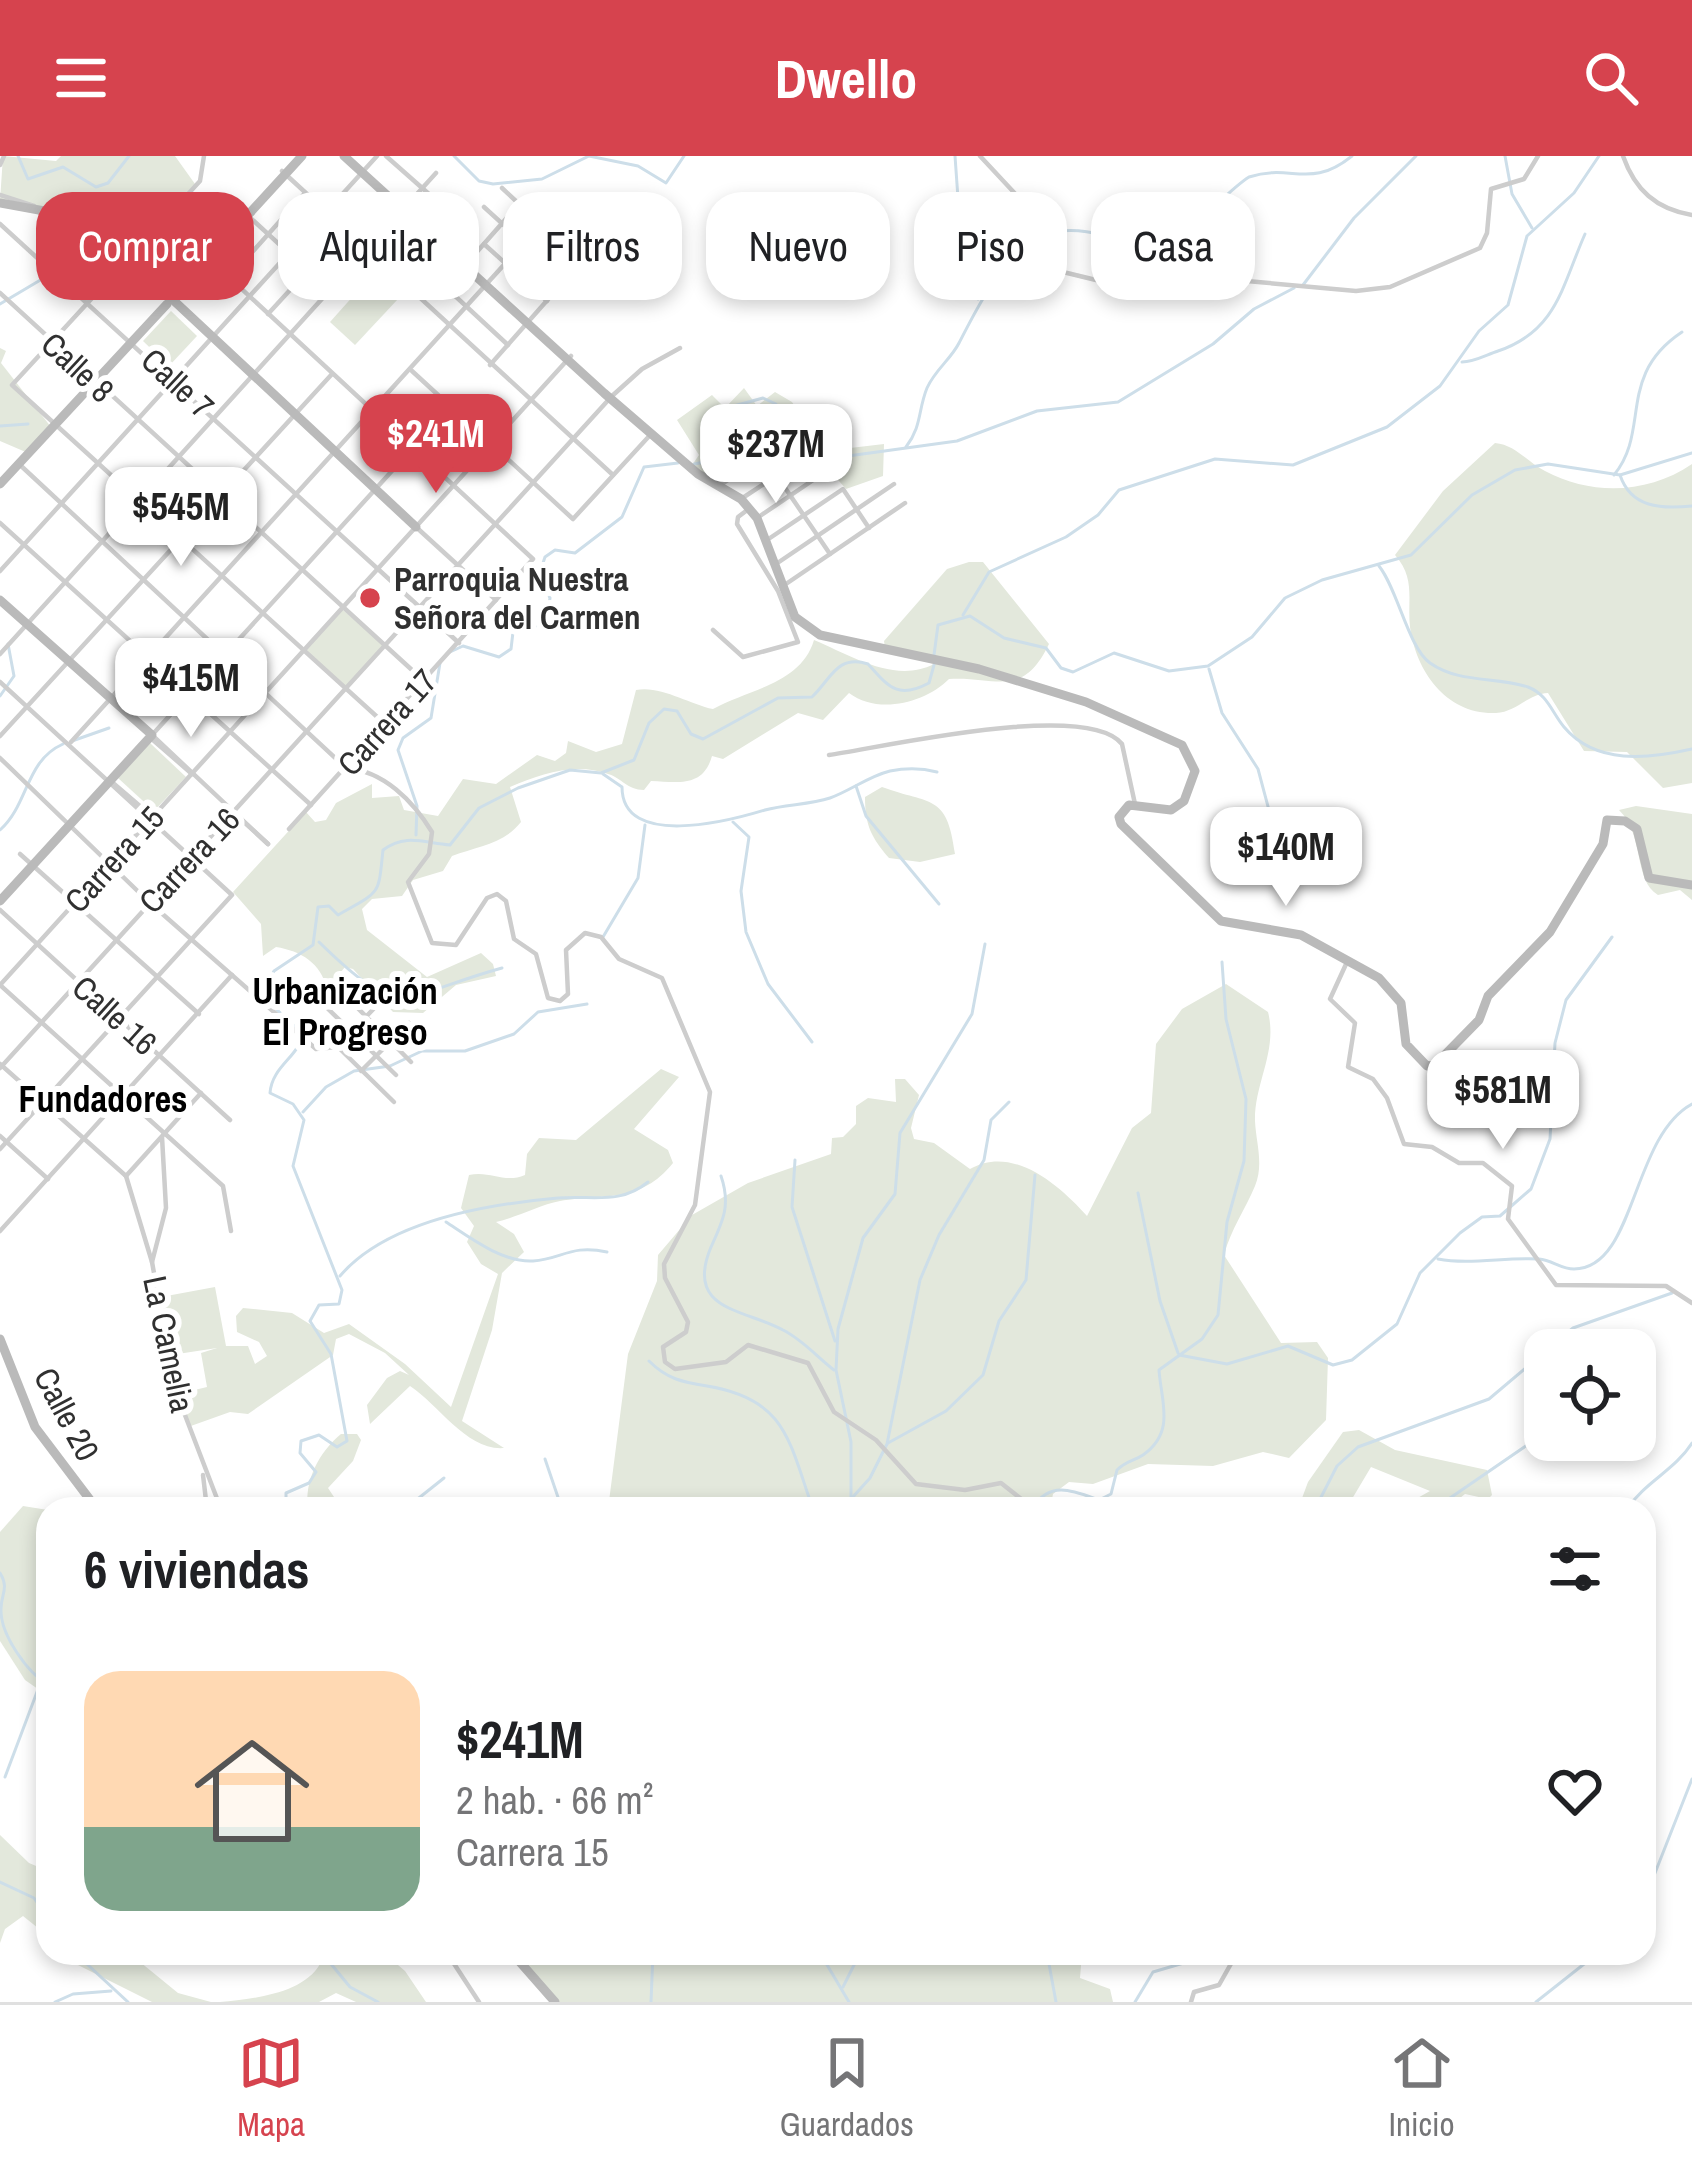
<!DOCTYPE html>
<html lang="es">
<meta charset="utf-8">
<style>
body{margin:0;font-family:"Archivo Narrow",sans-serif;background:#f2f2f2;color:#202124;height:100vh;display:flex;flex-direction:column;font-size:45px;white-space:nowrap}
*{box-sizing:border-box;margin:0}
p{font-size:39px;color:#757577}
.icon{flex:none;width:66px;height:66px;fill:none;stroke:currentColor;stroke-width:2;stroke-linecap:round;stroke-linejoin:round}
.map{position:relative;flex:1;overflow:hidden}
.side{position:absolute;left:36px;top:1341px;width:1620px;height:468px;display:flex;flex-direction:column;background:#fff;border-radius:36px;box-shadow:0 6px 18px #0003}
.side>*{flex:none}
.guide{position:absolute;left:36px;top:36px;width:1620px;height:108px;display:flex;gap:24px}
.buttons{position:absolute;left:1524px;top:1173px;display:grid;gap:24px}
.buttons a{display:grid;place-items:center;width:132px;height:132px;border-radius:24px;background:#fff;box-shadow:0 6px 18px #0003;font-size:60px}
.price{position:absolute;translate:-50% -102px;padding:0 27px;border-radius:24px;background:#fff;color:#222;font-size:39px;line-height:78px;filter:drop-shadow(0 3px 6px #0008)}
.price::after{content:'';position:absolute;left:50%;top:72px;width:36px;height:27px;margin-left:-18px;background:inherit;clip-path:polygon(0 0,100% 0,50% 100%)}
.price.current{background:#d6434e;color:#fff}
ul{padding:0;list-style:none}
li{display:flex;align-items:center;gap:36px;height:300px;padding:0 48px}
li+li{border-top:3px solid #e0e0e0}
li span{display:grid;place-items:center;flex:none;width:336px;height:240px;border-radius:36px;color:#555}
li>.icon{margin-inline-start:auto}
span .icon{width:144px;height:144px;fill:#fffc;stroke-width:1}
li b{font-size:51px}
h2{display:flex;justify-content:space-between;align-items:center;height:144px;padding:0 48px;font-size:51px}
.tag{padding:0 42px;border-radius:36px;background:#fff;box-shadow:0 6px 18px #0003;font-size:42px;line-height:108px}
.tag.current{background:#d6434e;color:#fff}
header{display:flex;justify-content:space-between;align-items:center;height:156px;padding:0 48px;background:#d6434e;color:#fff;font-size:54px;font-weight:700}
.dock{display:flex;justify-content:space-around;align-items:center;height:168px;border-top:3px solid #e0e0e0;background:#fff;font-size:33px;color:#757577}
.dock a{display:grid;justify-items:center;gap:6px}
.dock .current{color:#d6434e}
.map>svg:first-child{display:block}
.green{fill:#e3e8dc}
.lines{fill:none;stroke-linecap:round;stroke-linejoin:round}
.stream{stroke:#cddee9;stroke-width:3}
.street{stroke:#cdcdcd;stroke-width:4.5}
.secondary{stroke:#bababa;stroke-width:9}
.poi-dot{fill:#d6434e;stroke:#fff;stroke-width:4.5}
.labels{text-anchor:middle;stroke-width:12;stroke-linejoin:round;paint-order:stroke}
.street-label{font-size:33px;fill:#303030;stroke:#fff}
.poi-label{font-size:33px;font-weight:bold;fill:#303030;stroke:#fff;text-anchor:start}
.neighbourhood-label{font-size:36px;font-weight:bold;fill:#000;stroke:#fff}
</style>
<header><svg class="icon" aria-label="menu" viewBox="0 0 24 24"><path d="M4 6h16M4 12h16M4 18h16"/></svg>Dwello<svg class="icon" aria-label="search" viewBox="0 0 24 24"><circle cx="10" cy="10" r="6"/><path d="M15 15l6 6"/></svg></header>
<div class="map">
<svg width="1692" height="1846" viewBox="0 0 1692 1846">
<rect width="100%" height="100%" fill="#fff"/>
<g class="green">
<polygon points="3,0 56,5 61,0 175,0 195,28 123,101 90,86 53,57 0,45"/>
<polygon points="372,119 398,143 355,189 330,166"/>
<polygon points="171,155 197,180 169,210 143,185"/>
<polygon points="0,192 6,195 1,207 51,271 28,297 0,285"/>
<polygon points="744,232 757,250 775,236 792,246 825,295 884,288 883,320 846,333 818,301 792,303 767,260 709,323 690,312 699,299 677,264 712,239 725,252"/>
<path d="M1495,287c21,2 32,19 50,28 47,25 103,23 147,-7v319l-29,5 -36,-36 -43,-1 -36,-58c-20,1 -32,19 -52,20 -49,2 -80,-41 -86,-86 -3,-28 6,-48 -15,-72l48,-64z"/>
<path d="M969,406h14l66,82c-27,56 -53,32 -100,35 -24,24 -71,36 -100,14l-26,27 -25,-7 -75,46 -11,-3c-9,32 -34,26 -61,25l-7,9c-17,0 -22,-12 -36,-16 -33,-12 -67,0 -98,13l11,35c-18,23 -44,24 -69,34l-9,15 -30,9 -11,16 -30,3 -10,10 5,21 60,47 54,-24 12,11 3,12 -40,9 -33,28 -30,-1 -40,-43 -8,-2 -18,22c-6,-26 -26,-38 -51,-42l-13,9 -2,-32 -28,-32 73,-80 9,10 11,-2 10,-17 36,-19v14l27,-2 5,14 34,6 25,-37 33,5 41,-29 18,6 11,-8 2,-12 28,11 26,-8 14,-54c24,-5 53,14 77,19 36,-20 88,-25 101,-69 38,16 81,44 120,24l-49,-16 -1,-7 63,-72z"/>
<polygon points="342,453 385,490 347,532 305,494"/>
<polygon points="150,587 186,621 154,655 118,622"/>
<path d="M882,631c49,18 65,6 73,67l-35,8 -31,-4c-18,-21 -24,-33 -24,-61z"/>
<path d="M1636,650l56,8v86l-12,-10 -22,5c-25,-15 -13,-60 -39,-85z"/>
<path d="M1226,828l42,28c10,39 -14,72 -13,109 1,22 9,43 0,65 -10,24 -24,43 -31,69l57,88 36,-1 11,16 -2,62 -37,38 -26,-6 -50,14 -65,-2 -55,20 -24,-2 -16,12 -3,15h-442l20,-155 29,-73 1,-26 34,-40 56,-32 83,-29 1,-16 11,-1 13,-13v-18l12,-8 28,4 -1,-23h10l14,16 -8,33 3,11 20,4 36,26c43,-25 90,17 117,47l45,-88 19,-15 5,-69 26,-35z"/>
<path d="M661,913l18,8 -45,52 34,21 5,13c-33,41 -67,30 -113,38 -21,4 -42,16 -64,21l18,12 10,18 -22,21 -10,57 -30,91 42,27c-37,3 -65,-43 -94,-62l-40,38 -3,-19 20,-27 13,-7 9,4 -24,-22 -36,-19 -13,5 -3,16 -85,59 -18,-2 -42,15 -10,-33 29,-7 -6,-34 16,-5 -46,7 -10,-58 54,-10 11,59h22l7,18 12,-8 -8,-14 -22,-10 -1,-16 7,-8 49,5 32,20 25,-9 56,40 46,43 47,-133 -17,-10 -14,-22 7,-16 -13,-18 8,-33c21,-5 35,9 56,0l2,-21 12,-16 37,2z"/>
<polygon points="1359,1274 1395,1294 1487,1314 1492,1339 1488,1343 1465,1338 1446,1353 1398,1353 1430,1335 1371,1311 1346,1353 1298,1353 1308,1326 1343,1276"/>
<path d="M341,1278h16l4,6 -8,21 -25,27 14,21h-34c-4,-28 11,-57 33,-75z"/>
<polygon points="23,1350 48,1354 48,1540 25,1524 0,1485 0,1376"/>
<polygon points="0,1679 29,1707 48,1715 48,1780 23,1760 5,1773 0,1787"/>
<polygon points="54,1797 129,1797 178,1837 211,1846 152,1846"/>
<path d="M316,1797h68l21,18 21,31h-70l-20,-9 -17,9h-99c32,-3 83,-8 100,-38z"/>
<polygon points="516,1797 1082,1797 1080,1822 1110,1833 1113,1846 559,1846"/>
</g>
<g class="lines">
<g class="stream">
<polyline points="18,0 28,23 63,11 96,31 108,27 129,0"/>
<polyline points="454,0 479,25 493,28 542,23 589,0 638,10 666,27 684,0"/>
<polyline points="955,0 962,99 978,143"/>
<polyline points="1505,0 1512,38 1532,72"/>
<polyline points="1303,129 1354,62 1416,0"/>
<polyline points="0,148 59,113"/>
<path d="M1462,206c12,0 24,-7 36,-11 59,-20 64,-65 87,-117"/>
<polyline points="0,270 28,268"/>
<path d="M906,291c16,-21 12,-37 21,-59 8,-18 24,-29 32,-45 16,-31 30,-59 54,-85 57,-60 104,-1 157,-18 24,-8 55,-48 79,-63 43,-14 61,13 103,-21"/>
<path d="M694,308c38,-5 24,-29 36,-57l33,-9 13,6 -9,47 12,14 21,-14 48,5 109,-15 80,-30 81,-9 95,-58 41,-35 40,-21"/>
<path d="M1614,319c37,-45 2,-99 68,-143"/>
<path d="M1620,319c11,33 41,34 72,31"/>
<path d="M1379,410c19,24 29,81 51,97 30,21 66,13 98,24 20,8 23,24 36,40 32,38 84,32 128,22"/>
<polyline points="963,459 989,416 1066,381 1098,359 1119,334 1215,303 1293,309 1387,271 1440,230 1479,175 1508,149 1527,80 1574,37 1599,0"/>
<polyline points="450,496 463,490 499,501 511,493 513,476 546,467 550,442 539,419 545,401 555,394 575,397 622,361 644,311 678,307"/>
<polyline points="934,499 938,469 970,460 1004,482 1046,492 1061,512 1073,516 1114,497 1169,515 1208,510 1252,481 1285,442 1322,424 1411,399 1472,339 1515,314 1548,308 1620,319 1692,297"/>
<polyline points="1209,513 1222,557 1258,613 1274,673 1294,692 1322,699"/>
<polyline points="0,540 14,520 8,488"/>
<polyline points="72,585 109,572"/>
<path d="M603,618l19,13c0,62 107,34 143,23 21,-6 44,-5 65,-12 20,-7 39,-22 60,-27 15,-3 32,-3 47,1"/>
<polyline points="856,630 866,660 939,748"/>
<polyline points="733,666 749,681 741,735 746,776 768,828 812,886"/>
<path d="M0,674c29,-26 25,-69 63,-86"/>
<polyline points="416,679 417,650 398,594 403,582 431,562 440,507"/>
<polyline points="603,781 638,722 645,669"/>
<path d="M319,786c84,82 81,54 183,26"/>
<polyline points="303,956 326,931 354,915 390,910 422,895 465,895 514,878 538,856 587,848"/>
<polyline points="795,1004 792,1051 835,1185"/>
<path d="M721,1020c10,29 2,45 -10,71 -27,64 34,62 72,83 20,10 34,27 51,40"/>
<polyline points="1138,1037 1160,1145 1178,1197"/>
<path d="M446,1066c23,15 57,41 87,39 29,-2 38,-17 74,-9"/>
<path d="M1438,1103c31,6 68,-2 101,0 13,1 22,10 35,10 62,0 57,-132 118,-165"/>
<path d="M340,1120c48,-56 149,-72 218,-78 35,-3 62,7 90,-16"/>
<polyline points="1179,1199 1227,1208 1288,1190 1333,1209 1352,1204 1397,1168 1420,1117 1460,1077 1482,1061 1500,1060 1531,1033 1550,983 1555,887 1566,844 1612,781"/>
<path d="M649,1205c18,18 33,21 58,25 80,13 82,56 106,123"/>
<polyline points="888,1287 946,1255 983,1219 999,1165 1026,1124 1035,1019"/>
<polyline points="545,1303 562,1353"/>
<polyline points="851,1344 851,1286 836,1214 838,1173 863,1082 895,1038 900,977 972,858 985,788"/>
<path d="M1033,1351c18,-27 41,-16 66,-7l12,-6 6,-24c9,-9 17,-9 26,-15 33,-23 18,-54 16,-85l43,-31 16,-24 9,-93 17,-61 2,-62 -20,-80 -4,-57"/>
<path d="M286,1353v-16l23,-10 7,-11 -16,-19 1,-12 18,-6 18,12 10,-6 -16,-87 -21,-33 9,-16 20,-1 3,-14 -49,-124 11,-46 -11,-16 -23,-11c2,-28 31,-37 32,-60l-41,-38 13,-24 39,-26 5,-38 11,-1 9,9c44,-25 40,-19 45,-65 23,-17 41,-7 67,-5l29,-37 39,-20 52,-18 31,3 33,-13 15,-37 15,-14 13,2 14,23 12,5 75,-41 34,-1c19,-18 25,-43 56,-33 20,22 29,36 61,19l5,-18"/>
<polyline points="405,1353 444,1322"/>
<polyline points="842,1353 870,1322 887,1288 920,1124 939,1079 984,1004 991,964 1009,946"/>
<polyline points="1315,1353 1337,1310 1358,1291 1489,1243 1573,1172 1672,1137"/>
<polyline points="1434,1353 1536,1283"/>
<path d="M1627,1353c18,-27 48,-39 65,-66"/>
<path d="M0,1417c10,16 0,22 1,38 0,24 27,63 47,73"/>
<polyline points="5,1621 40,1528"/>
<polyline points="0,1726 34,1742 48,1762"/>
<polyline points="1644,1745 1692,1623"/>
<polyline points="75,1797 128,1846"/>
<polyline points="322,1797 350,1831 378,1846"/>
<polyline points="820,1797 849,1846"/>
<polyline points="1047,1797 1056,1846"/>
<polyline points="843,1831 860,1797"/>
<polyline points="55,1846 73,1838 111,1835"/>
<polyline points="651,1846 653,1797"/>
<polyline points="1135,1846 1153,1816 1187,1806 1194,1797"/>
<polyline points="1536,1846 1598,1797"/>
</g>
<g class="street">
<polyline points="204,0 200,25 12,229 385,568"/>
<polyline points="386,0 464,69 408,130"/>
<polyline points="980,0 1049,74 1051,106 1059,115 1137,134 1213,122 1356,135 1390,131 1480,92 1487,77 1491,33 1524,23 1538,0"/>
<path d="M1623,0c12,34 33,53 69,59"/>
<polyline points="0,9 4,0"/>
<polyline points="282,15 613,319"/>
<polyline points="345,38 508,189"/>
<polyline points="0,39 34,50"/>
<polyline points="484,51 564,124"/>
<polyline points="244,56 328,133"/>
<polyline points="164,61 533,403 289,673"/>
<polyline points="0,68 459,487"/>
<polyline points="484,88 547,145"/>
<polyline points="468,106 519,48"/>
<polyline points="229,122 305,37"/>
<polyline points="0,137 424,525"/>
<polyline points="268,158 345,74"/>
<polyline points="490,209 581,106 502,32"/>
<polyline points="412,215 573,363 652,277"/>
<polyline points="754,286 830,398"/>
<path d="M19,308l327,304c38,3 67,33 86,64l-3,22 -21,28 24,61 24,2 31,-47 10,-4 9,7 8,38 22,15 12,44 12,3 8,-7 -2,-44 19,-17 16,4 18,22 43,19 48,114 -15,113 -31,59 1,14 23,44 -2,10 -23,15 2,15 10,7 51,-7 22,-17 60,18 26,49 42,28 40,44 49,6 36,-7 33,26"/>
<polyline points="719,330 764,300"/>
<polyline points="741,343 776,320"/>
<polyline points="760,360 825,316"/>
<polyline points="0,367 311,649"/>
<polyline points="416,371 496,444"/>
<polyline points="767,384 843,333 869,372"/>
<polyline points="776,408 894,328"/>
<polyline points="0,415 377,0"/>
<polyline points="783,430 905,347"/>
<polyline points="713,474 743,501 798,486 778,435 737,368 738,361 750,352"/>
<polyline points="0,498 436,17"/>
<polyline points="0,526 232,739 0,993"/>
<polyline points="152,579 450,251"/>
<polyline points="152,579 268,688"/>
<polyline points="0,580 332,218"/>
<polyline points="153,584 192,618"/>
<polyline points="71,586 541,68"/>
<path d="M829,599c55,-8 258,-55 293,-11l13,60"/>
<polyline points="0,602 150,747 316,893 337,891 383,843"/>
<polyline points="113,627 148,657 149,665"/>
<polyline points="233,656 268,688"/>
<polyline points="20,698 199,858"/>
<polyline points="0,754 230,964"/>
<polyline points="1347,806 1330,843 1355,867 1348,911 1373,923 1387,942 1404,988 1432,991 1459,1007 1483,1007 1512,1030 1508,1063 1556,1129 1666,1130 1692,1147"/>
<polyline points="0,829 571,200"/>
<polyline points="0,829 223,1030 231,1075"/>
<polyline points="338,891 394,946"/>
<polyline points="0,908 126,1020"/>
<polyline points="0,912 612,240 642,213 680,192"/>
<polyline points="361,915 409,867"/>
<polyline points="396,919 322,847 332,826 411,906"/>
<polyline points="0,980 48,1023"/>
<polyline points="126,1020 152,1106 175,1233 221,1353"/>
<polyline points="126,1020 201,937"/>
<polyline points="0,1075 232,819"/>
<polyline points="152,1106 166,1052 162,981"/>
<polyline points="203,1319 207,1353"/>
<polyline points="1148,1353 1197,1353"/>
<polyline points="447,1797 479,1846"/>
<polyline points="1191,1846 1194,1836 1219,1829 1237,1797"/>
</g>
<g class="secondary">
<polyline points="344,0 604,237 698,318 741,343 757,362 795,461 820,479 979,513 1086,546 1182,589 1195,615 1184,645 1171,654 1129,649 1119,661 1121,668 1221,765 1301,779 1379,822 1401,847 1406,888 1427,910 1435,909 1479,864 1488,840 1550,776 1603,688 1607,664 1625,665 1637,673 1649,722 1692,729"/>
<polyline points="0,47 50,56 84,85 124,103 165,138"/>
<polyline points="167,137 225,76"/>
<polyline points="172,142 302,0"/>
<polyline points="172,143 416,371"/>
<polyline points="0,328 167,148"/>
<polyline points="0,444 152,579 0,745"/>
<polyline points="0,1183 35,1271 97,1353"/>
<polyline points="512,1797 555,1846"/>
</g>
</g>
<circle class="poi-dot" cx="370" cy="442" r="12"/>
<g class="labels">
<g class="street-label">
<text transform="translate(78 211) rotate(43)" y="12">Calle 8</text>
<text transform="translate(178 227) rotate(43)" y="12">Calle 7</text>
<text transform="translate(387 566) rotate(-48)" y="12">Carrera 17</text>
<text transform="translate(114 703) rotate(-48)" y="12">Carrera 15</text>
<text transform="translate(189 704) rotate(-47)" y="12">Carrera 16</text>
<text transform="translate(115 859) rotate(42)" y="12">Calle 16</text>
<text transform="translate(169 1188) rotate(78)" y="12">La Camelia</text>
<text transform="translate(67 1258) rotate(62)" y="12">Calle 20</text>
</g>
<g class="poi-label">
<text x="394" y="435">Parroquia Nuestra<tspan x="394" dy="38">Señora del Carmen</tspan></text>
</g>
<g class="neighbourhood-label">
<text x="345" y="848">Urbanización<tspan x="345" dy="41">El Progreso</tspan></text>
<text x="103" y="956">Fundadores</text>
</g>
</g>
</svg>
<div class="buttons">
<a><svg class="icon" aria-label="locate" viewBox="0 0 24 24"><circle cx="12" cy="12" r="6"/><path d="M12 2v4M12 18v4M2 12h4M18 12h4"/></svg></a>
</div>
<b class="price current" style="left:436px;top:340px">$241M</b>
<b class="price" style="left:776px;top:350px">$237M</b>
<b class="price" style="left:181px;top:413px">$545M</b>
<b class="price" style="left:191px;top:584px">$415M</b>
<b class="price" style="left:1286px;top:753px">$140M</b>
<b class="price" style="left:1503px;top:996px">$581M</b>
<div class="guide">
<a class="tag current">Comprar</a>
<a class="tag">Alquilar</a>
<a class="tag">Filtros</a>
<a class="tag">Nuevo</a>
<a class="tag">Piso</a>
<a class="tag">Casa</a>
</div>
<section class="side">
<h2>6 viviendas<svg class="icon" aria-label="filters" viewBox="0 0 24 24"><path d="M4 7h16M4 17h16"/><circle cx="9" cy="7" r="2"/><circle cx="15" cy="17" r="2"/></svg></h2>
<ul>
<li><span style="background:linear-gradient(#ffd9b3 65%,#7fa58c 0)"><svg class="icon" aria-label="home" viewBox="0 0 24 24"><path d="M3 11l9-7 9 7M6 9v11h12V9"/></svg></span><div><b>$241M</b><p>2 hab. · 66 m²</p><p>Carrera 15</p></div><svg class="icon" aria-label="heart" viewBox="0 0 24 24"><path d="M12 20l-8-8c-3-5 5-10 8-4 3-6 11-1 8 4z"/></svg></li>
</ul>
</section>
</div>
<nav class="dock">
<a class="current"><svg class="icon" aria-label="map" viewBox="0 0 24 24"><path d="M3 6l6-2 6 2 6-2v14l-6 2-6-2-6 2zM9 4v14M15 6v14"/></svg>Mapa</a>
<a><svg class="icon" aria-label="saved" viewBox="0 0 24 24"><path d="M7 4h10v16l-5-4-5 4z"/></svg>Guardados</a>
<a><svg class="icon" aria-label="home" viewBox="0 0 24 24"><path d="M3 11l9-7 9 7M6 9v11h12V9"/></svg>Inicio</a>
</nav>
